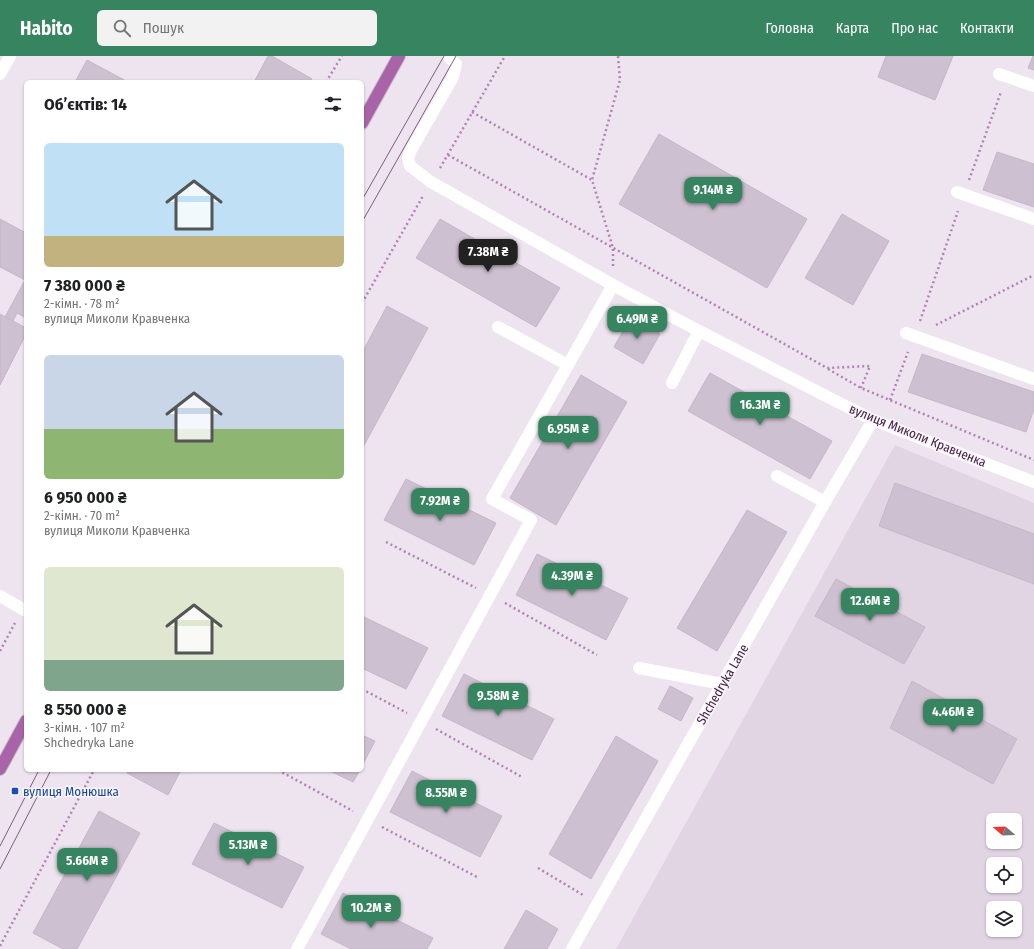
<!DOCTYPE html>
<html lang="uk">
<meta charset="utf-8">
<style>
body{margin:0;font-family:"Fira Sans Condensed",sans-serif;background:#f2f2f2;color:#202124;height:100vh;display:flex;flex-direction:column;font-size:15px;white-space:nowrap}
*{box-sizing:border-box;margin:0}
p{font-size:13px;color:#757577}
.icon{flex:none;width:22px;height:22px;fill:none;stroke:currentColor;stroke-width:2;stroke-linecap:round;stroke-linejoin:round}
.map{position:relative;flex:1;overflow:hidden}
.drawer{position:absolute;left:24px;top:24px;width:340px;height:692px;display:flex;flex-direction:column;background:#fff;border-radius:6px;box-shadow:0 1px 3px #0004}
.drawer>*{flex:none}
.needle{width:26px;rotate:289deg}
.tools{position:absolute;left:986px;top:757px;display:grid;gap:8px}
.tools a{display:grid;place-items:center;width:36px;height:36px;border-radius:6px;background:#fff;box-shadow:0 1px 3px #0004;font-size:20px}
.price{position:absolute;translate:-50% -34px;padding:0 9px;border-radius:8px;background:#368560;color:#fff;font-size:13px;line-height:26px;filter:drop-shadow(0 1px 2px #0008)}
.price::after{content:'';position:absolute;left:50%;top:24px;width:12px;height:9px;margin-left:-6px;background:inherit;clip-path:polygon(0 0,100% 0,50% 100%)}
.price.selected{background:#222;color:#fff}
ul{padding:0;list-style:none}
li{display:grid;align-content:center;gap:8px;height:212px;padding:0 20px}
li span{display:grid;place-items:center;height:124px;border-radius:6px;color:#555}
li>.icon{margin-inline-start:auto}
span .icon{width:72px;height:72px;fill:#fffc;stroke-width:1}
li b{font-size:17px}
h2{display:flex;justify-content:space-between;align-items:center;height:48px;padding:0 20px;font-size:17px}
header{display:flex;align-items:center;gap:24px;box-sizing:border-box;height:56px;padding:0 20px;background:#368560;color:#fff}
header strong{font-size:19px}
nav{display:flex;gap:22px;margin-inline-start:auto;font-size:14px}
.search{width:280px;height:36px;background:#f2f2f2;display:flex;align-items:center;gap:10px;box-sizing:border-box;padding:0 14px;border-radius:6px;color:#757577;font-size:15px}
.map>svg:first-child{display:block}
.built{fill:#e1d5e3;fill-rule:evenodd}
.building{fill:#cdc0d0;stroke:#c6b6ca}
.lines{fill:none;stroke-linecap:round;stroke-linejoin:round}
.major-casing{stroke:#cac1ca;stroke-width:14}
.path{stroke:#b381b6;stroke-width:2.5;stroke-dasharray:2 3;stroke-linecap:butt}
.minor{stroke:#fff;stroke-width:12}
.major{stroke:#a964a9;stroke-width:12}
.tram{stroke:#7e5c7e;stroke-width:1}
.transit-dot{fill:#1a4fb4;stroke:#f9f5fb;stroke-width:1.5}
.labels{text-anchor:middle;stroke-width:3;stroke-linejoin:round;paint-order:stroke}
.street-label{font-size:13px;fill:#432143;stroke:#f9f5fb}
.transit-label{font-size:13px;fill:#164399;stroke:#f9f5fb;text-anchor:start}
</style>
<header>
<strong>Habito</strong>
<div class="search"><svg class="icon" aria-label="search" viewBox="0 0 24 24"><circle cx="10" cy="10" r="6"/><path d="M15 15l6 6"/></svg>Пошук</div>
<nav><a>Головна</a><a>Карта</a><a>Про нас</a><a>Контакти</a></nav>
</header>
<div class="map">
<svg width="1034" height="893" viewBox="0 0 1034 893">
<rect width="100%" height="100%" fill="#ede4ef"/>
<path class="built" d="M895,389l139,58v446h-418zM993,764h22v22h-22zM993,808h22v22h-22zM993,852h22v22h-22z"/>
<g class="building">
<polygon points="268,0 272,0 312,23 310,26 254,26"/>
<polygon points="886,0 953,0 935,44 878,21"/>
<polygon points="1033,0 1034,0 1034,14 1028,12"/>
<polygon points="87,4 128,26 75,26"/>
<polygon points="659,78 807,163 767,232 619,148"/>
<polygon points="997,96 1034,108 1034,151 983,134"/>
<polygon points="842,158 889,185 853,249 805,222"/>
<polygon points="0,163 26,177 26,262 17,257 13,265 5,261 25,224 0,211"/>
<polygon points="440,163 560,232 536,271 416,202"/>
<polygon points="387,250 428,272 362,393 362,297"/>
<polygon points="0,258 26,272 26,278 0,329"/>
<polygon points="631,261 660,278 643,308 614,291"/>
<polygon points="922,298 1034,336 1034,353 1026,376 908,336"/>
<polygon points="710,317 832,385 810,423 688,355"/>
<polygon points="581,319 627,346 556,469 510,442"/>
<polygon points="406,423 496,467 474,509 384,464"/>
<polygon points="895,427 1034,478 1034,528 879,470"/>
<polygon points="747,454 787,476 717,595 677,572"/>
<polygon points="537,498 628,542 606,584 516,539"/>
<polygon points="836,523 925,571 904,608 815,560"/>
<polygon points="362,560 428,592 406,633 362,612"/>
<polygon points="464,618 554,663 532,704 442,660"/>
<polygon points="912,625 1017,683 993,728 890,672"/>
<polygon points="670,630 693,642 681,665 658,653"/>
<polygon points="362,679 375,685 362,710"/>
<polygon points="616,680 658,705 591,823 549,798"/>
<polygon points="129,714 181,714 168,739 127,717"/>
<polygon points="328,714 360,714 353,726"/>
<polygon points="412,715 502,760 480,801 390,756"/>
<polygon points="99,755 140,777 77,893 63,893 33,877"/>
<polygon points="214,767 304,811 282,852 192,808"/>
<polygon points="343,837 433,882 427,893 351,893 321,878"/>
<polygon points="526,854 558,873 547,893 504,893"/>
</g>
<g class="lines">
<defs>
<g id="major">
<polyline points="362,67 399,0"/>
<polyline points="0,713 26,665"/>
</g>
</defs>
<use href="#major" class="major-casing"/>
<g class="path">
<polyline points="326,26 342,0"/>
<polyline points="472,56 592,124"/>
<polyline points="448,99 827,312 870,310 861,332"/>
<polyline points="440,112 505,0"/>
<polyline points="969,124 1001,36"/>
<polyline points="613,210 613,192 592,124 620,24 618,0"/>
<polyline points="362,247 423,140"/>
<polyline points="920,265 958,155"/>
<polyline points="936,269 1034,219"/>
<polyline points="828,313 861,332 1034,404"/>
<polyline points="890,344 908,296"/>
<polyline points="386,486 476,532"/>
<polyline points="505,547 597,599"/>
<polyline points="0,595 15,567"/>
<polyline points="362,633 407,657"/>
<polyline points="436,673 522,721"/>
<polyline points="278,714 353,755"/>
<polyline points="382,771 477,821"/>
<polyline points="538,812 583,839"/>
<polyline points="0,890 94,714"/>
</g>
<g class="minor">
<polyline points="448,0 456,8 453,21 411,94 408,102 410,110 431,126 613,229 699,275 873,364 1034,426"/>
<polyline points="0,18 10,0"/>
<polyline points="999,18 1034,30"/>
<polyline points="957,136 1034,163"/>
<polyline points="498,271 568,309"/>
<polyline points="906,277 1034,323"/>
<polyline points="672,327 699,275"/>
<polyline points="777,420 825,446"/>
<polyline points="0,540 26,555"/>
<polyline points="639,612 722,628"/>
<polyline points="297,893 531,464 492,443 568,309 613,229"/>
<polyline points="572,893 825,446 873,364"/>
</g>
<use href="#major" class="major"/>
<g class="tram">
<polyline points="362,144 444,0"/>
<polyline points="362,166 456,0"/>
<polyline points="0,790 39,714"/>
<polyline points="0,813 51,714"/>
</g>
</g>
<rect class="transit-dot" x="11" y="731" width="8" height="8" rx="2"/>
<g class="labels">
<g class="street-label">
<text transform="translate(918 379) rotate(22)" y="5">вулиця Миколи Кравченка</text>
<text transform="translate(722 628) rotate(-60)" y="5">Shchedryka Lane</text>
</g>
<g class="transit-label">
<text x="23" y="740">вулиця Монюшка</text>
</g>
</g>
</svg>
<div class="tools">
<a><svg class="needle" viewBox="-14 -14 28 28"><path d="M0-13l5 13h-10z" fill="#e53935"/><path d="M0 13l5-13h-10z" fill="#757577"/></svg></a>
<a><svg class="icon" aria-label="locate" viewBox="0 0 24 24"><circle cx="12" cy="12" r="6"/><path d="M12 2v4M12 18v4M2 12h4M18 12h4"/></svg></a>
<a><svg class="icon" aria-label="layers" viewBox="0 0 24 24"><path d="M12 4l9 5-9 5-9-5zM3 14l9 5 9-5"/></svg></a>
</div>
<b class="price" style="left:713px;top:155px">9.14M ₴</b>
<b class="price selected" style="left:488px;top:217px">7.38M ₴</b>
<b class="price" style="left:637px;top:284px">6.49M ₴</b>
<b class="price" style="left:760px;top:370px">16.3M ₴</b>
<b class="price" style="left:568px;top:394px">6.95M ₴</b>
<b class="price" style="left:440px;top:466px">7.92M ₴</b>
<b class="price" style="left:572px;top:541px">4.39M ₴</b>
<b class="price" style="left:870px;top:566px">12.6M ₴</b>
<b class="price" style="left:498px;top:661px">9.58M ₴</b>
<b class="price" style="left:953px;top:677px">4.46M ₴</b>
<b class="price" style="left:446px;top:758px">8.55M ₴</b>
<b class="price" style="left:248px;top:810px">5.13M ₴</b>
<b class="price" style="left:87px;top:826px">5.66M ₴</b>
<b class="price" style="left:371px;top:873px">10.2M ₴</b>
<section class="drawer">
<h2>Об’єктів: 14<svg class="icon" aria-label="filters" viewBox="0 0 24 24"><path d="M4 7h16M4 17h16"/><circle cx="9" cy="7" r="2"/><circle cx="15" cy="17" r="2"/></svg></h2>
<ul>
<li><span style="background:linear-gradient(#bfe0f5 75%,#c2b280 0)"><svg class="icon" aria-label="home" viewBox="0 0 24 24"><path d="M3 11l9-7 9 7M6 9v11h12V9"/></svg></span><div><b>7 380 000 ₴</b><p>2-кімн. · 78 m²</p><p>вулиця Миколи Кравченка</p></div></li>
<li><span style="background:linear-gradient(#c9d6e8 60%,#8fb573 0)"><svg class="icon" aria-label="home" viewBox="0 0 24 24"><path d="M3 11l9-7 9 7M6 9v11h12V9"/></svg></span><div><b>6 950 000 ₴</b><p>2-кімн. · 70 m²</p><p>вулиця Миколи Кравченка</p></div></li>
<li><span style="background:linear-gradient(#dfe7d0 75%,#7fa58c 0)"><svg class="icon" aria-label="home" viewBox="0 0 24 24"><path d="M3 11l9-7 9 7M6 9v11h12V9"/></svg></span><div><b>8 550 000 ₴</b><p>3-кімн. · 107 m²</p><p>Shchedryka Lane</p></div></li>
</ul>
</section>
</div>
